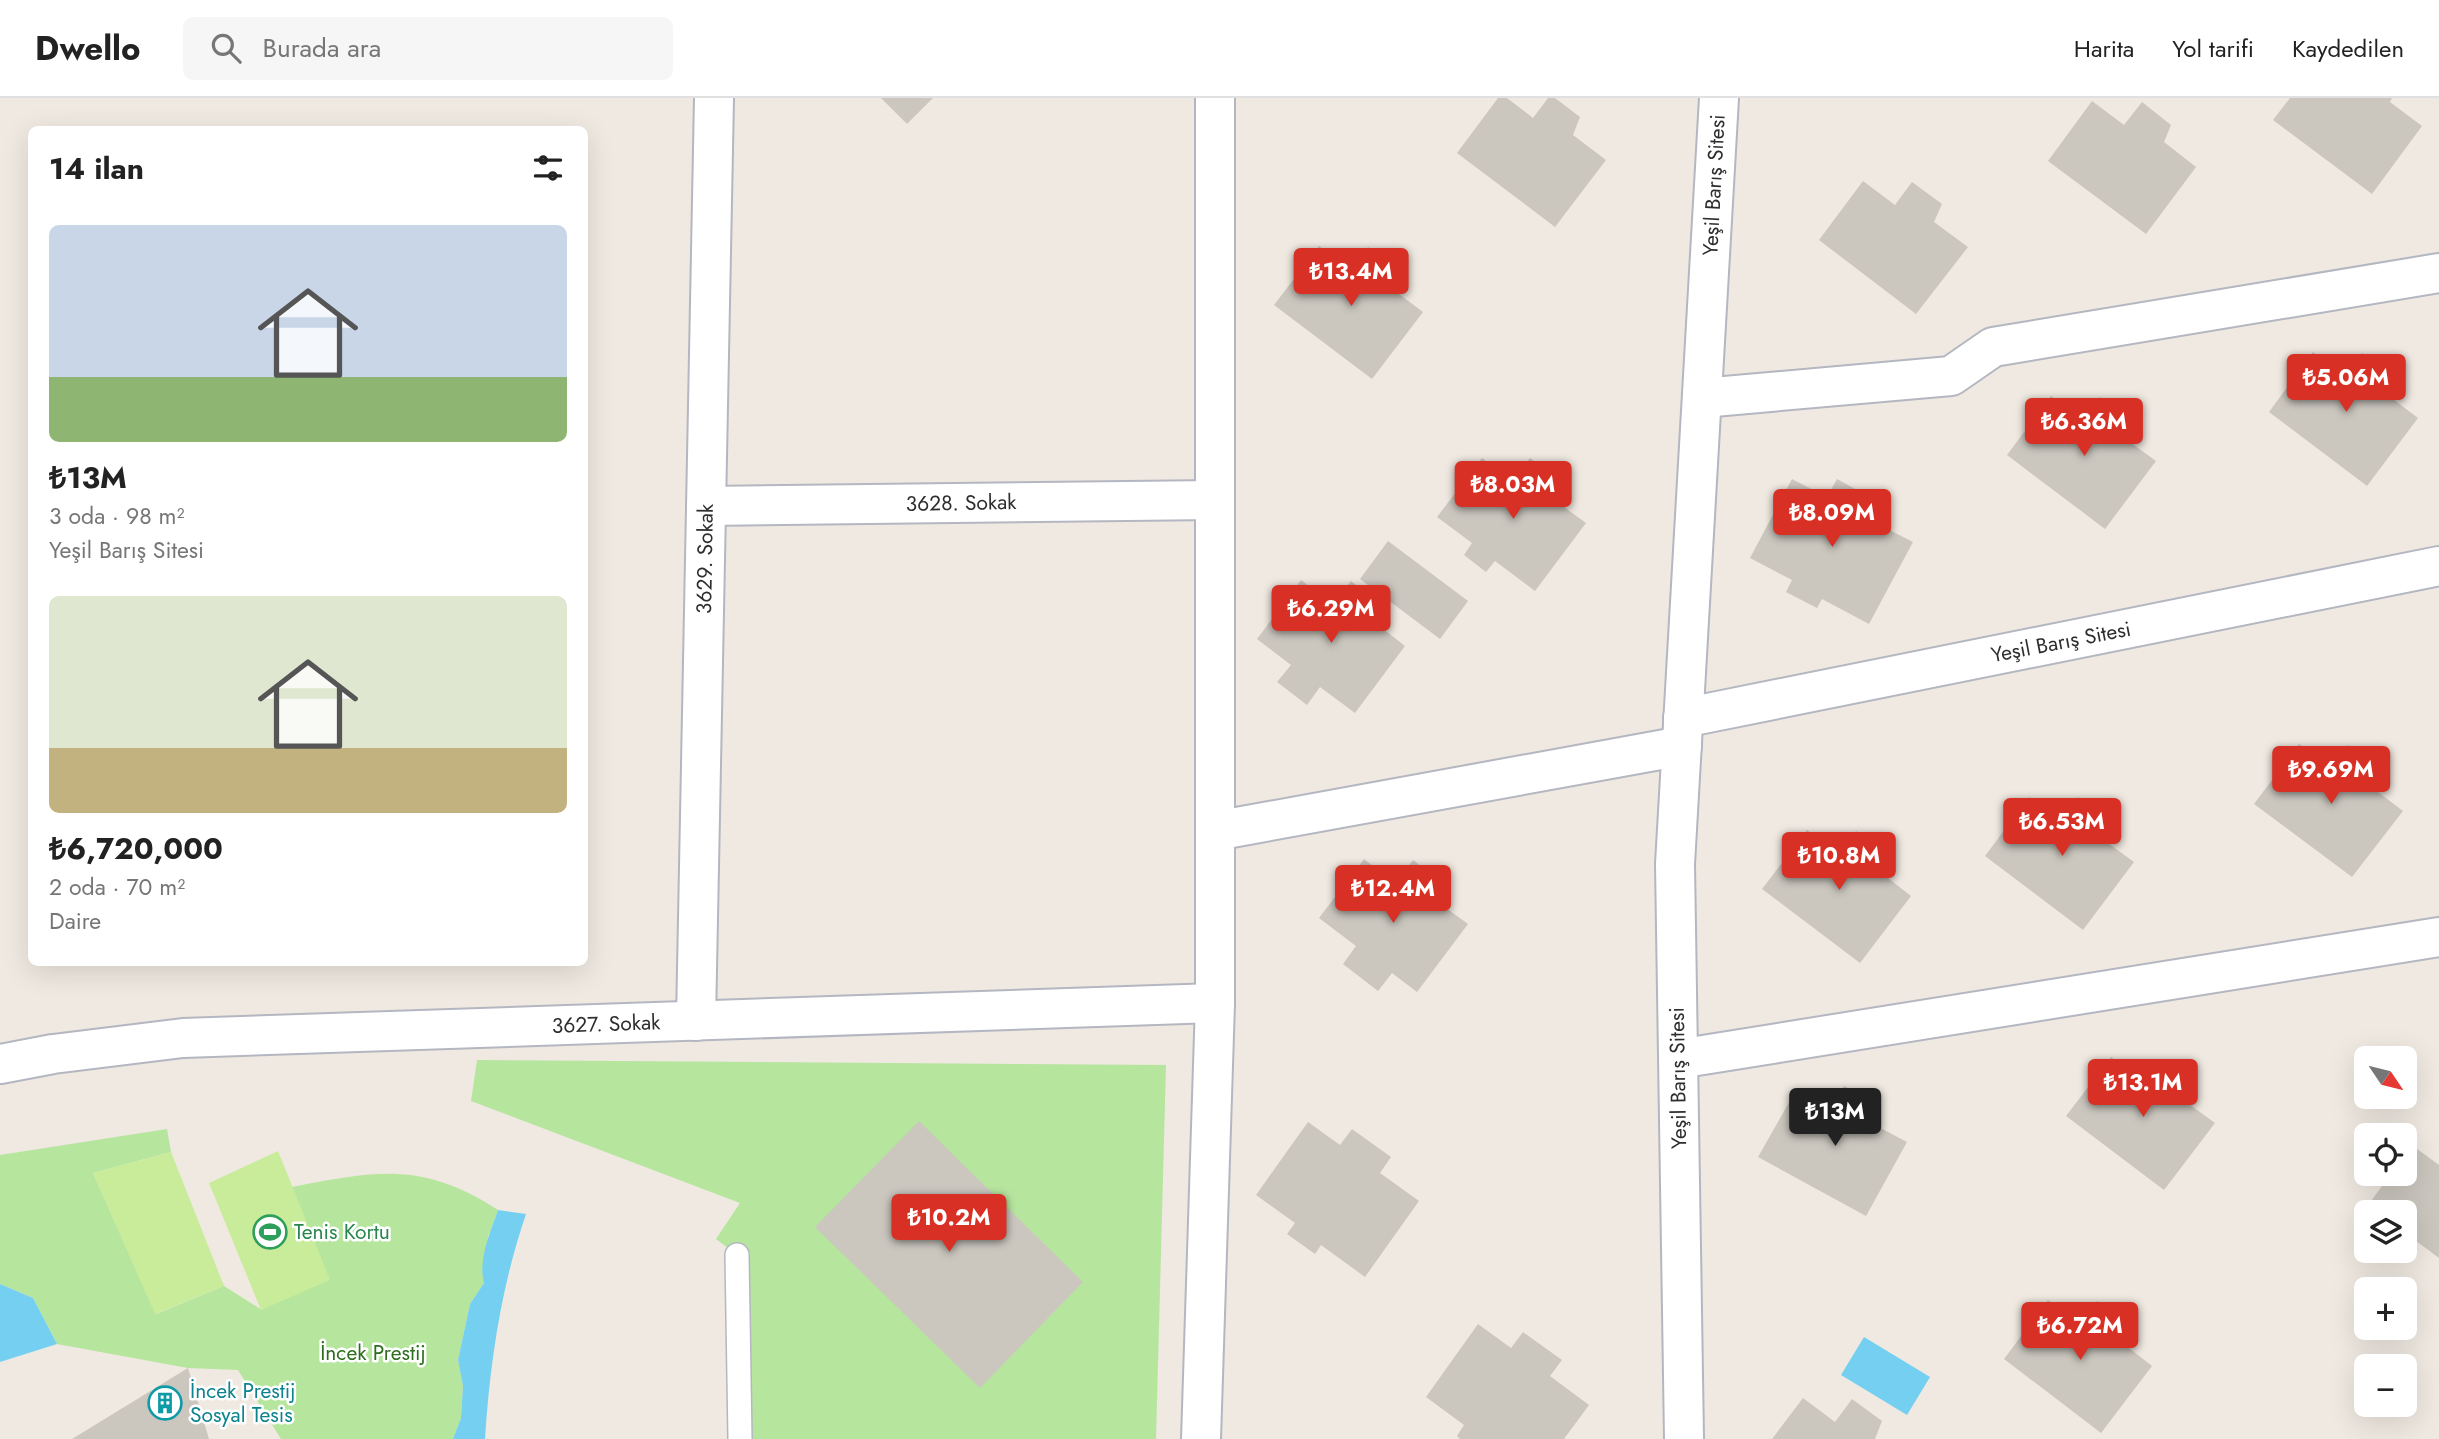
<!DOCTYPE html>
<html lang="tr">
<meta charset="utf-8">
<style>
body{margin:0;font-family:Jost,sans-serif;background:#f6f6f6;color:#222;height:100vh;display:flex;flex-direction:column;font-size:26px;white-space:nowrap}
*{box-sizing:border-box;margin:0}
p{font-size:23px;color:#767676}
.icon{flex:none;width:38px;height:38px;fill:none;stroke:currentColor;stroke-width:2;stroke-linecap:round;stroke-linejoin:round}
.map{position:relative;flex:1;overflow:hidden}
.details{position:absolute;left:28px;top:28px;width:560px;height:840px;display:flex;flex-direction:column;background:#fff;border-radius:10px;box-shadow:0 7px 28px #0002}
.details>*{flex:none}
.needle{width:46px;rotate:125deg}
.controls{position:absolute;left:2354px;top:948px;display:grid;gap:14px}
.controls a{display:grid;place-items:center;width:63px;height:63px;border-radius:10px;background:#fff;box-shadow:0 7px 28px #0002;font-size:35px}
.price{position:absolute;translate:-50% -60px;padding:0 16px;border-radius:7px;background:#d93025;color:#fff;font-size:23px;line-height:46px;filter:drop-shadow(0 2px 4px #0008)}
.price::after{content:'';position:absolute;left:50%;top:42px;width:21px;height:16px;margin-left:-10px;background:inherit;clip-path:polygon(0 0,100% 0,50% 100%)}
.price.selected{background:#222;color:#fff}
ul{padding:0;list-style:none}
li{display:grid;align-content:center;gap:14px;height:371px;padding:0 21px}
li span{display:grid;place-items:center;height:217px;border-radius:10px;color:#555}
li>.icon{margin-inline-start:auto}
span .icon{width:126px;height:126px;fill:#fffc;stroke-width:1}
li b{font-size:30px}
h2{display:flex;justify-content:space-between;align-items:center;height:84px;padding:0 21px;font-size:30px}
header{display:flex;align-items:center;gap:42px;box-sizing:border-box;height:98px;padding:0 35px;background:#fff;border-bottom:2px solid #e0e0e0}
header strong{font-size:33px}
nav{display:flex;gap:38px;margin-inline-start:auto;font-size:24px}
.search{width:490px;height:63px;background:#f6f6f6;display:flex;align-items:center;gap:18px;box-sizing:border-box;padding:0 24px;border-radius:10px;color:#767676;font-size:26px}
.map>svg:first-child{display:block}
.green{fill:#b6e59e}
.pitch{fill:#c9ec9a}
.water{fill:#75cff0}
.building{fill:#cbc7bf}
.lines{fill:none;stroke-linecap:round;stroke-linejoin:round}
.service-casing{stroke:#b4b7c1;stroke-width:26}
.minor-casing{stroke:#b4b7c1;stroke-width:42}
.tertiary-casing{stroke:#b4b7c1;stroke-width:42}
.service{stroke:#fff;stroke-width:23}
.minor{stroke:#fff;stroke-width:38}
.tertiary{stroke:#fff;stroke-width:38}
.labels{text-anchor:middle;stroke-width:5;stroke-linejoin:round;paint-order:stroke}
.street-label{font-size:21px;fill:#2e2e2e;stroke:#fff}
.leisure-label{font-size:21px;fill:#27864d;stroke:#fff;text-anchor:start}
.park-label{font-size:21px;fill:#2c6e1b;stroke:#fff}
.culture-label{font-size:21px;fill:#0d838f;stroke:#fff;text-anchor:start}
</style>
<header>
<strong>Dwello</strong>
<div class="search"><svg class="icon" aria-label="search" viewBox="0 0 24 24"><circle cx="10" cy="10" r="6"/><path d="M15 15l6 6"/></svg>Burada ara</div>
<nav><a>Harita</a><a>Yol tarifi</a><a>Kaydedilen</a></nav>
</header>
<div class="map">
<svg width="2439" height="1341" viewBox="0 0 2439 1341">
<rect width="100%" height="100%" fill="#efe9e1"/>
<g class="green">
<polygon points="477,962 1166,967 1156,1341 740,1341 737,1157 716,1141 740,1105 471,1003"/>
<path d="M167,1031l4,23 -78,21 63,141 68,-28 38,24 30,-123c84,-16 130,-26 206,23l-10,27 -4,46 -14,21 -12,56 5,26 -2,32 -8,21h-172l-43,-69 -50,-2 -131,-24 -24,-46 -33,-14v-129z"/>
</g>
<g class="pitch">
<polygon points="278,1053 330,1182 261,1212 209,1085"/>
<polygon points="171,1054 224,1188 155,1216 93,1075"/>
</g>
<g class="water">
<path d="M498,1112l28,4c-25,73 -36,148 -41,225h-32l8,-21 2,-32 -5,-26 12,-56 14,-21c-6,-24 6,-50 14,-73z"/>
<polygon points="0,1186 33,1200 57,1246 0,1264"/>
<polygon points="1864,1239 1930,1279 1907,1317 1841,1277"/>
</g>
<g class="building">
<polygon points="881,0 933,0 907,26"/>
<polygon points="1498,0 1507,0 1533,20 1548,0 1555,0 1580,19 1573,37 1606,62 1555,129 1457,55"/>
<polygon points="2290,0 2392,0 2390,4 2422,28 2372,96 2273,22"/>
<polygon points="2092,3 2124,27 2142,4 2171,27 2164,44 2196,69 2146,136 2048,63"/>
<polygon points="1863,83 1895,107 1912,84 1942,106 1934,124 1968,149 1916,216 1819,142"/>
<polygon points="1319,148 1351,172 1368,149 1398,172 1391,190 1423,214 1372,281 1274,207"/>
<polygon points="2313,254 2345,278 2362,255 2392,277 2385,295 2418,320 2367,388 2269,314"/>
<polygon points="2051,298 2083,322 2100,299 2130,321 2123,339 2156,363 2105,431 2007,357"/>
<polygon points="1482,360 1513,384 1530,360 1560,383 1553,401 1586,425 1535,493 1495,463 1486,474 1464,457 1472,445 1437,419"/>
<polygon points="1792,381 1827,399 1837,381 1879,404 1870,422 1913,444 1869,526 1822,501 1817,510 1786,494 1792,482 1750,460"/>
<polygon points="1388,443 1468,503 1440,541 1360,481"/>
<polygon points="1301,482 1333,506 1351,483 1380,506 1373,523 1405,548 1355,615 1320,589 1307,607 1277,584 1291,567 1257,541"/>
<polygon points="2299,646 2330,670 2348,647 2377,670 2370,688 2403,713 2352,779 2254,706"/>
<polygon points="2029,699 2061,723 2078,699 2109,722 2101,740 2134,764 2083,832 1985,758"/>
<polygon points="1807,732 1839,756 1856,733 1886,755 1879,773 1911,798 1860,865 1762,791"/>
<polygon points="1364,761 1395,785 1413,762 1442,784 1435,802 1468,826 1417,894 1392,875 1378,893 1343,866 1356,848 1319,820"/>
<polygon points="2111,959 2142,984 2160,961 2190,983 2182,1001 2215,1025 2164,1092 2066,1018"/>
<polygon points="1844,988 1877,1006 1871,1025 1907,1044 1866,1118 1758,1059 1795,994 1830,1013"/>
<polygon points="919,1023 1083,1184 980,1290 815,1129"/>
<polygon points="1308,1024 1340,1047 1352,1031 1391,1059 1380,1075 1419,1103 1365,1179 1321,1147 1315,1156 1287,1136 1295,1125 1256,1097"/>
<polygon points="2413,1048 2439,1067 2439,1160 2404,1134 2404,1115 2379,1115 2368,1107 2391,1076 2404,1076 2404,1059"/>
<polygon points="2048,1202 2080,1226 2097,1203 2127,1225 2120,1243 2152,1268 2101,1335 2004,1261"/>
<polygon points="1478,1226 1511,1250 1523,1234 1562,1262 1550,1278 1589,1307 1564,1341 1460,1341 1457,1338 1464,1327 1426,1299"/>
<polygon points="188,1270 209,1341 72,1341"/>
<polygon points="1803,1300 1835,1324 1852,1301 1882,1323 1875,1341 1772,1341"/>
</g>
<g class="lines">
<defs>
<polyline id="service" points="737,1157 740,1341"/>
<g id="minor">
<polyline points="1702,300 1951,278 1993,249 2439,175"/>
<polyline points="706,408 1215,402"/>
<polyline points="1683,620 2439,468"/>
<polyline points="1215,733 1682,648"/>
<polyline points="696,923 714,0"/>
<polyline points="1678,961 2439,839"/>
<polyline points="0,966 53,956 183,940 1215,905"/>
<polyline points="1684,1341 1675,766 1719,0"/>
</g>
<polyline id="tertiary" points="1201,1341 1215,905 1215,0"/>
</defs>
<use href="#service" class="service-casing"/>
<use href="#minor" class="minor-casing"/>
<use href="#tertiary" class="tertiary-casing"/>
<use href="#service" class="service"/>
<use href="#minor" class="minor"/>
<use href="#tertiary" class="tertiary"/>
</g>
<defs>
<symbol id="stadium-ring" viewBox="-11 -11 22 22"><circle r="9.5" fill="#fff" stroke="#2e9e5b" stroke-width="1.5"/><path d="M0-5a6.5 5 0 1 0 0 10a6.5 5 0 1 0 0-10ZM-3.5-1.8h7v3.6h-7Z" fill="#2e9e5b"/></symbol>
<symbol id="building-ring" viewBox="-11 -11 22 22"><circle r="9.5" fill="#fff" stroke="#0f9aa8" stroke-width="1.5"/><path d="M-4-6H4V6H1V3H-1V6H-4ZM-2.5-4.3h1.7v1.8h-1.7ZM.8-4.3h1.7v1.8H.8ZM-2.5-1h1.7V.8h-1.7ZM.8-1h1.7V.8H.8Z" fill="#0f9aa8"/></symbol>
</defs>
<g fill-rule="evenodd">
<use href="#stadium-ring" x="251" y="1115" width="38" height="38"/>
<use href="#building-ring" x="146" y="1286" width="38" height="38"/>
</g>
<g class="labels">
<g class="street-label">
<text transform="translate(1714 87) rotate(-87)" y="7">Yeşil Barış Sitesi</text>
<text transform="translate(961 405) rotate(-1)" y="7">3628. Sokak</text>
<text transform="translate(705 461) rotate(-89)" y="7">3629. Sokak</text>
<text transform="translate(2061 544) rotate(-11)" y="7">Yeşil Barış Sitesi</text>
<text transform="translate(606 926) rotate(-2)" y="7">3627. Sokak</text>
<text transform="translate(1678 980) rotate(-91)" y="7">Yeşil Barış Sitesi</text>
</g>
<g class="leisure-label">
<text x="294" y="1141">Tenis Kortu</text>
</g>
<g class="park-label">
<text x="373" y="1262">İncek Prestij</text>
</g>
<g class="culture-label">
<text x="190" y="1300">İncek Prestij<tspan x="190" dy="24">Sosyal Tesis</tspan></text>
</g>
</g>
</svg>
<div class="controls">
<a><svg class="needle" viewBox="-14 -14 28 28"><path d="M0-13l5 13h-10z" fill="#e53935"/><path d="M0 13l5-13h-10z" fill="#767676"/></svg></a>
<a><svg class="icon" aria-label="locate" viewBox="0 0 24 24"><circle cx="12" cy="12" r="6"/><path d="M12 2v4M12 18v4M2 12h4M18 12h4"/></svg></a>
<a><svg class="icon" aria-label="layers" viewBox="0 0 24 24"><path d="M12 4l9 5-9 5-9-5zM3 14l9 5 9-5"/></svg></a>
<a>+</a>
<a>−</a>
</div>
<b class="price" style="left:1351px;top:210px">₺13.4M</b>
<b class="price" style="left:2346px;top:316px">₺5.06M</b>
<b class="price" style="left:2084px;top:360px">₺6.36M</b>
<b class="price" style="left:1513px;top:423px">₺8.03M</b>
<b class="price" style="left:1832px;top:451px">₺8.09M</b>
<b class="price" style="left:1331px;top:547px">₺6.29M</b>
<b class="price" style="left:2331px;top:708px">₺9.69M</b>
<b class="price" style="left:2062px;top:760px">₺6.53M</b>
<b class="price" style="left:1839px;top:794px">₺10.8M</b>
<b class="price" style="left:1393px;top:827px">₺12.4M</b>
<b class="price" style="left:2143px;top:1021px">₺13.1M</b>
<b class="price selected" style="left:1835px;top:1050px">₺13M</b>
<b class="price" style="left:949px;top:1156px">₺10.2M</b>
<b class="price" style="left:2080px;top:1264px">₺6.72M</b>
<section class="details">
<h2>14 ilan<svg class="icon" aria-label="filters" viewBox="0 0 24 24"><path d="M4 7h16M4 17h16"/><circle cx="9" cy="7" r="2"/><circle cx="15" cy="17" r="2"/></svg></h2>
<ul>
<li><span style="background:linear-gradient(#c9d6e8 70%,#8fb573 0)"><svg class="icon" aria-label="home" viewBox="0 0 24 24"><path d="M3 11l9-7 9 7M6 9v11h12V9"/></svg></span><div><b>₺13M</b><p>3 oda · 98 m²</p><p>Yeşil Barış Sitesi</p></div></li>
<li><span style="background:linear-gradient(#dfe7d0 70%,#c2b280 0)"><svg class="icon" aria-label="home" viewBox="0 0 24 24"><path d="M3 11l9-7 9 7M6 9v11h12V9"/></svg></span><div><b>₺6,720,000</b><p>2 oda · 70 m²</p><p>Daire</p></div></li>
</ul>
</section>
</div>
